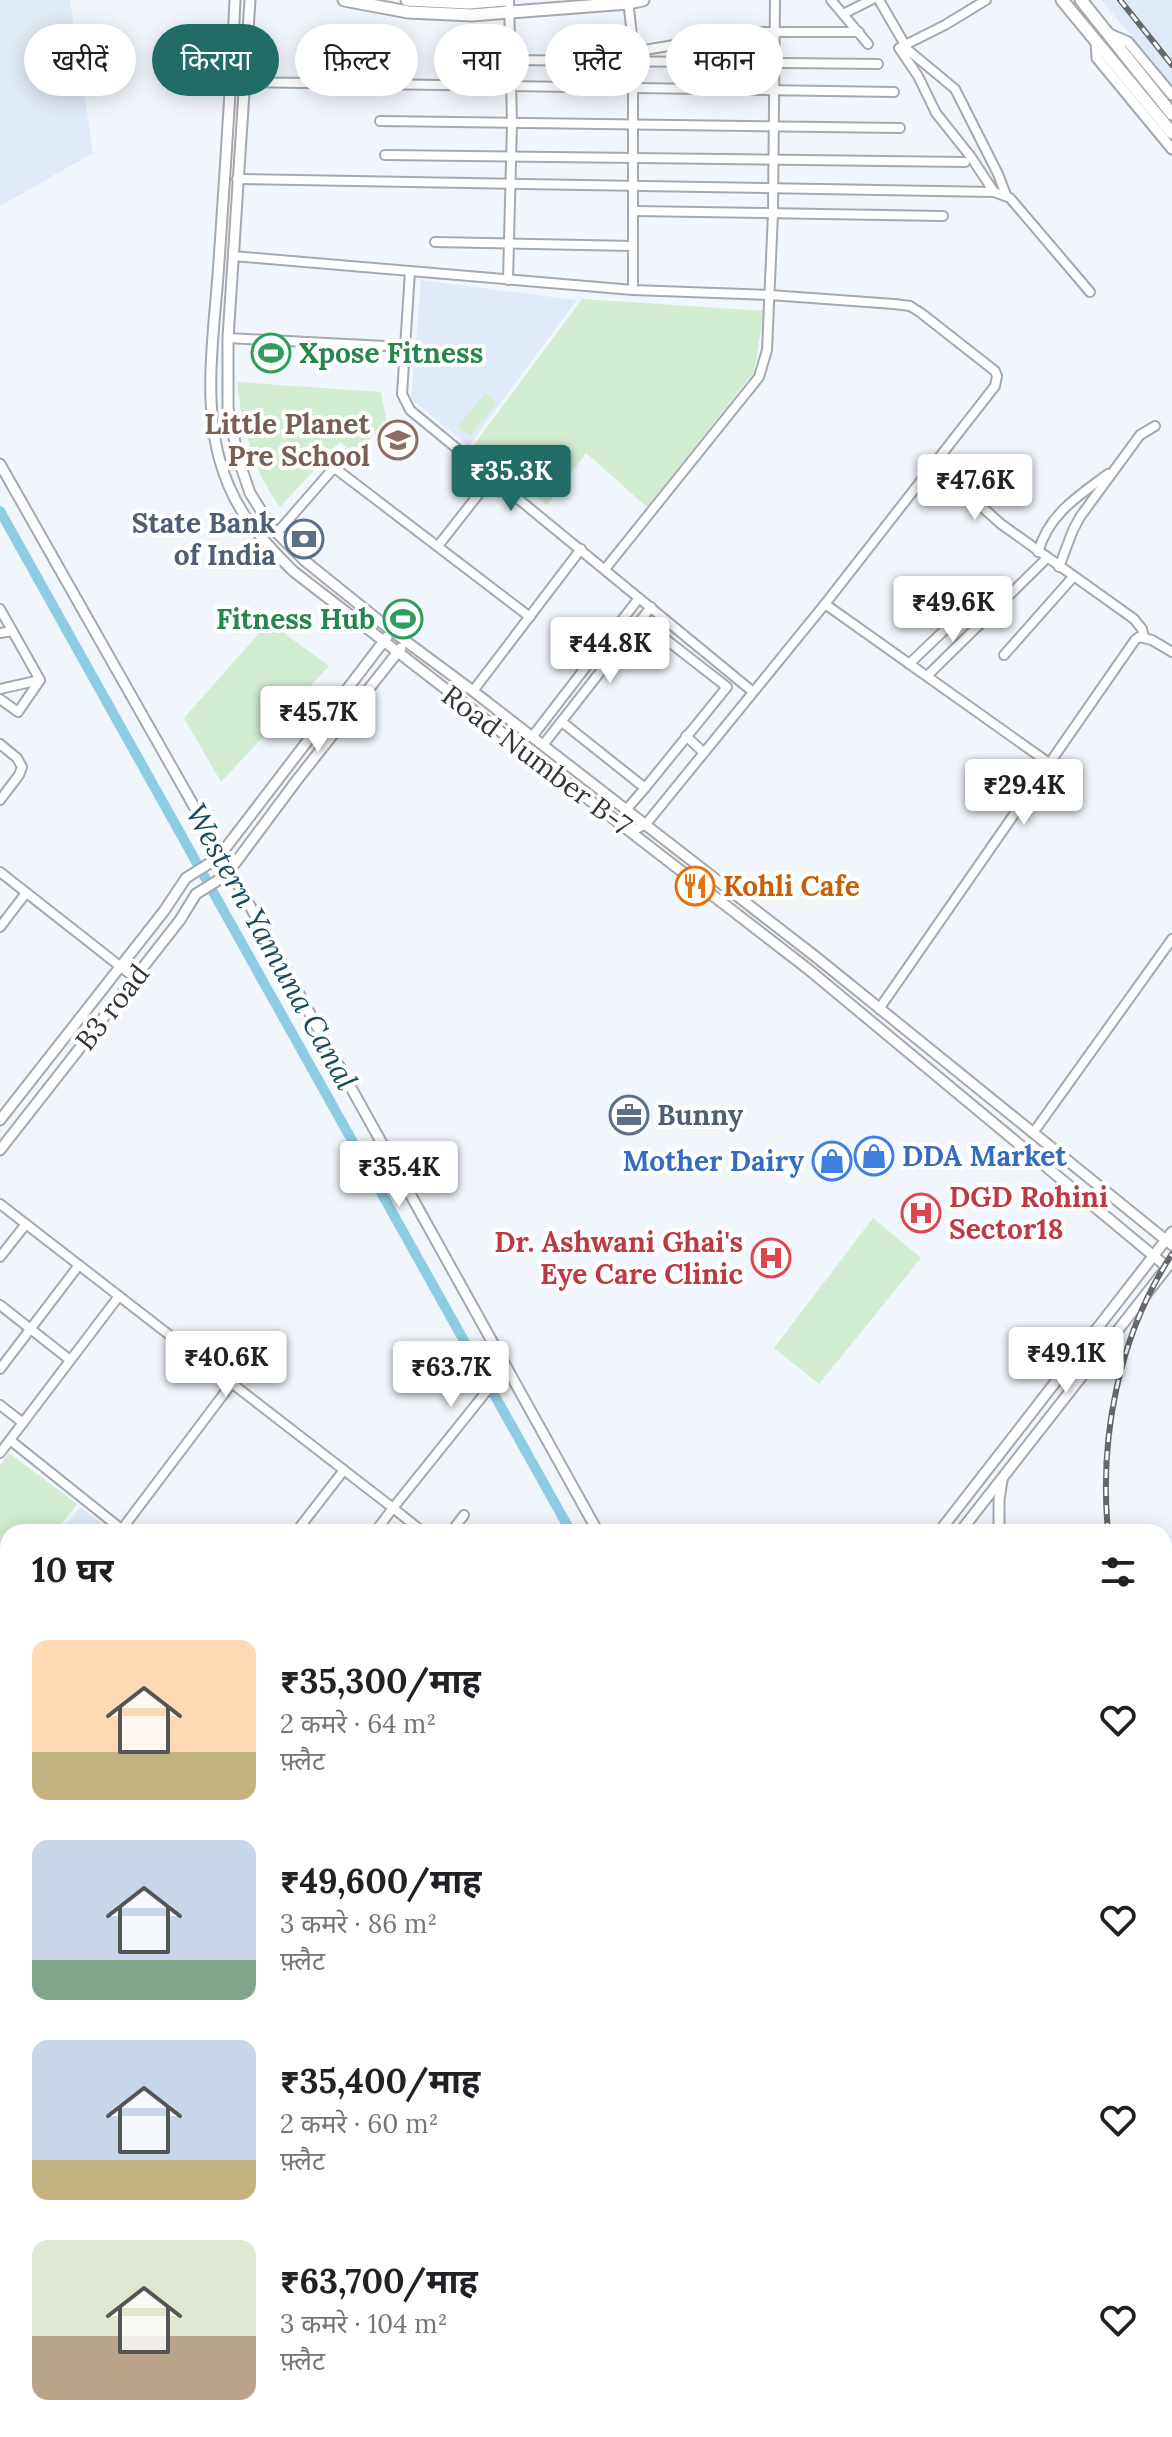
<!DOCTYPE html>
<html lang="hi">
<meta charset="utf-8">
<style>
body{margin:0;font-family:Lora,"Noto Sans Devanagari",serif;background:#f6f6f6;color:#202124;height:100vh;display:flex;flex-direction:column;font-size:30px;white-space:nowrap}
*{box-sizing:border-box;margin:0}
p{font-size:26px;color:#757577}
.icon{flex:none;width:44px;height:44px;fill:none;stroke:currentColor;stroke-width:2;stroke-linecap:round;stroke-linejoin:round}
.map{position:relative;flex:1;overflow:hidden}
.details{position:absolute;left:0px;top:1524px;width:1172px;height:914px;display:flex;flex-direction:column;background:#fff;border-radius:24px 24px 0 0;box-shadow:0 4px 20px #0003}
.details>*{flex:none}
.guide{position:absolute;left:24px;top:24px;width:1124px;height:72px;display:flex;gap:16px}
.price{position:absolute;translate:-50% -68px;padding:0 18px;border-radius:8px;background:#fff;color:#222;font-size:26px;line-height:52px;filter:drop-shadow(0 2px 4px #0008)}
.price::after{content:'';position:absolute;left:50%;top:48px;width:24px;height:18px;margin-left:-12px;background:inherit;clip-path:polygon(0 0,100% 0,50% 100%)}
.price.selected{background:#226c66;color:#fff}
ul{padding:0;list-style:none}
li{display:flex;align-items:center;gap:24px;height:200px;padding:0 32px}
li span{display:grid;place-items:center;flex:none;width:224px;height:160px;border-radius:16px;color:#555}
li>.icon{margin-inline-start:auto}
span .icon{width:96px;height:96px;fill:#fffc;stroke-width:1}
li b{font-size:34px}
h2{display:flex;justify-content:space-between;align-items:center;height:96px;padding:0 32px;font-size:34px}
.tag{padding:0 28px;border-radius:36px;background:#fff;box-shadow:0 4px 20px #0003;font-size:28px;line-height:72px}
.tag.selected{background:#226c66;color:#fff}
.map>svg:first-child{display:block}
.built{fill:#e0eaf7}
.green{fill:#d1ecd1}
.water{fill:#8ecce3}
.lines{fill:none;stroke-linecap:round;stroke-linejoin:round}
.canal{stroke:#8ecce3;stroke-width:10}
.minor-casing{stroke:#a4a9af;stroke-width:12}
.tertiary-casing{stroke:#a4a9af;stroke-width:13}
.secondary-casing{stroke:#a4a9af;stroke-width:15}
.minor{stroke:#fff;stroke-width:8}
.tertiary{stroke:#fff;stroke-width:9}
.secondary{stroke:#fff;stroke-width:11}
.rail-casing{stroke:#65676a;stroke-width:6}
.rail{stroke:#fff;stroke-width:3;stroke-dasharray:9;stroke-linecap:butt}
.labels{text-anchor:middle;stroke-width:8;stroke-linejoin:round;paint-order:stroke}
.leisure-label{font-size:28px;font-weight:bold;fill:#27864d;stroke:#fff;text-anchor:start}
.education-label{font-size:28px;font-weight:bold;fill:#785e54;stroke:#fff;text-anchor:end}
.service-label{font-size:28px;font-weight:bold;fill:#4e5e75;stroke:#fff;text-anchor:end}
.street-label{font-size:28px;fill:#343538;stroke:#fff}
.food-label{font-size:28px;font-weight:bold;fill:#c56008;stroke:#fff;text-anchor:start}
.shop-label{font-size:28px;font-weight:bold;fill:#366cbe;stroke:#fff;text-anchor:start}
.health-label{font-size:28px;font-weight:bold;fill:#be3a42;stroke:#fff;text-anchor:start}
.water-label{font-size:30px;font-style:italic;fill:#174b5c;stroke:#fff}
</style>
<div class="map">
<svg width="1172" height="2437" viewBox="0 0 1172 2437">
<rect width="100%" height="100%" fill="#f1f6fc"/>
<g class="built">
<polygon points="0,0 70,0 93,153 0,206"/>
<polygon points="1101,0 1172,0 1172,84"/>
<polygon points="421,280 577,300 469,446 411,399"/>
<polygon points="80,1507 113,1532 60,1532"/>
<polygon points="0,1820 8,1826 8,1980 0,1990"/>
<polygon points="0,2354 8,2360 8,2430 99,2430 102,2432 98,2437 0,2437"/>
</g>
<g class="green">
<polygon points="582,299 764,311 754,372 647,507 586,453 547,505 473,446"/>
<path d="M237,382l144,10 5,27 -30,36 -16,-13 -60,65c-27,-37 -38,-80 -43,-125z"/>
<polygon points="485,393 497,403 470,436 458,427"/>
<polygon points="269,622 329,666 221,782 184,718"/>
<polygon points="873,1218 921,1258 819,1384 774,1348"/>
<polygon points="9,1453 77,1504 55,1532 8,1532 8,1570 0,1564 0,1465"/>
<polygon points="0,2123 8,2129 8,2219 0,2229"/>
<polygon points="1172,2374 1172,2437 1137,2437 1133,2430 1164,2430 1164,2378"/>
</g>
<g class="water">
<polygon points="1172,2282 1172,2361 1164,2365 1164,2286"/>
<polygon points="877,2430 1043,2430 1030,2437 863,2437"/>
</g>
<g class="lines">
<g class="canal">
<polyline points="0,511 571,1532"/>
<polyline points="1073,2430 1077,2437"/>
</g>
<defs>
<g id="minor">
<polyline points="628,0 633,44 633,290"/>
<polyline points="831,0 868,44"/>
<polyline points="879,0 908,50 955,89 998,174 1006,195"/>
<polyline points="986,0 945,25 899,48 918,76 936,113 971,157 994,192"/>
<polyline points="843,14 871,0"/>
<polyline points="633,52 750,32 859,32"/>
<polyline points="511,60 878,64"/>
<polyline points="245,82 894,92"/>
<polyline points="380,121 900,128"/>
<polyline points="385,155 965,162"/>
<polyline points="237,179 994,192 1010,198 1090,292"/>
<polyline points="633,211 943,216"/>
<polyline points="435,242 633,246"/>
<polyline points="233,256 633,290 770,295 894,304 910,306 921,313 995,371 997,376 995,386 825,604 646,824 631,832"/>
<polyline points="410,271 402,394 410,410 752,691"/>
<polyline points="508,280 512,123 509,0"/>
<polyline points="228,338 405,347"/>
<polyline points="934,464 1001,524 1134,619 1142,629 1144,637"/>
<polyline points="277,533 331,471 336,469 530,617"/>
<polyline points="438,546 492,477"/>
<path d="M1038,552c11,-38 40,-56 70,-78"/>
<polyline points="1059,567 1073,530 1080,517 1140,435 1155,426"/>
<polyline points="605,569 759,377 767,350 773,213 775,0"/>
<polyline points="825,604 1049,763"/>
<polyline points="0,609 40,680 18,712 0,699"/>
<polyline points="641,620 727,687 645,788"/>
<polyline points="0,633 12,631"/>
<polyline points="1004,655 1073,577"/>
<polyline points="909,664 975,601"/>
<polyline points="927,676 1047,558"/>
<polyline points="0,689 40,680"/>
<polyline points="473,691 581,549"/>
<polyline points="562,722 645,788 626,810"/>
<polyline points="686,736 703,752"/>
<polyline points="532,737 639,598"/>
<polyline points="0,744 17,758 22,767 19,775 0,800"/>
<polyline points="543,745 651,607"/>
<polyline points="0,872 135,978"/>
<polyline points="0,927 26,893"/>
<polyline points="879,1009 1135,640 1139,637 1152,640 1172,652"/>
<polyline points="1033,1133 1172,939"/>
<polyline points="0,1204 393,1508 375,1532"/>
<polyline points="0,1257 26,1224"/>
<polyline points="0,1305 70,1360"/>
<polyline points="0,1369 79,1265"/>
<polyline points="0,1405 23,1423"/>
<polyline points="10,1440 125,1532"/>
<polyline points="0,1453 119,1296"/>
<polyline points="122,1529 232,1383"/>
<polyline points="296,1532 344,1470"/>
<polyline points="423,1532 393,1508 506,1367"/>
<polyline points="451,1532 464,1515"/>
<polyline points="0,1572 8,1578"/>
<polyline points="0,1605 8,1594"/>
<polyline points="0,1653 8,1659"/>
<polyline points="0,1682 8,1671"/>
<polyline points="0,1727 8,1733"/>
<polyline points="0,1767 8,1756"/>
<polyline points="0,1807 8,1813"/>
<polyline points="0,2013 8,2003"/>
<polyline points="1164,2058 1172,2054"/>
<polyline points="0,2244 8,2233"/>
<polyline points="0,2344 8,2351"/>
<polyline points="110,2430 119,2437"/>
<polyline points="329,2430 338,2437"/>
<polyline points="357,2430 366,2437"/>
<polyline points="572,2430 581,2437"/>
<polyline points="154,2437 160,2430"/>
<polyline points="283,2437 289,2430"/>
<polyline points="440,2437 445,2430"/>
<polyline points="541,2437 543,2435"/>
<polyline points="597,2437 606,2430"/>
</g>
<g id="tertiary">
<path d="M235,0c-4,87 -10,174 -16,261 -4,65 -17,137 1,200 14,49 38,75 73,110l515,398 359,298"/>
<polyline points="250,0 228,338 228,408 238,458 250,493 272,528 305,561 392,631 473,691 816,957 1172,1245"/>
<polyline points="1107,33 1128,42 1172,95"/>
<polyline points="1096,41 1097,58 1172,149"/>
<polyline points="0,464 221,854"/>
<polyline points="230,870 598,1532"/>
<polyline points="0,1120 164,911 186,878 218,858 387,637"/>
<polyline points="0,1150 180,920 196,894 225,876 230,870 297,780 401,648"/>
<polyline points="939,1532 1172,1232"/>
<polyline points="960,1532 1172,1261"/>
<polyline points="999,1532 999,1500 1002,1480"/>
<polyline points="1164,1691 1172,1697"/>
<polyline points="1164,1709 1172,1716"/>
<polyline points="1082,2430 1092,2437"/>
<polyline points="236,2437 241,2430"/>
<polyline points="262,2437 267,2430"/>
</g>
<g id="secondary">
<polyline points="344,0 408,12 472,15 628,3 643,0"/>
<polyline points="407,0 469,3 505,0"/>
<polyline points="1062,0 1172,133"/>
<polyline points="1081,0 1172,114"/>
</g>
</defs>
<use href="#minor" class="minor-casing"/>
<use href="#tertiary" class="tertiary-casing"/>
<use href="#secondary" class="secondary-casing"/>
<use href="#minor" class="minor"/>
<use href="#tertiary" class="tertiary"/>
<use href="#secondary" class="secondary"/>
<defs>
<g id="rail">
<polyline points="1120,0 1172,65"/>
<path d="M1108,1532c-9,-96 11,-197 64,-278"/>
<polyline points="1164,1695 1172,1708"/>
</g>
</defs>
<use href="#rail" class="rail-casing"/>
<use href="#rail" class="rail"/>
</g>
<defs>
<symbol id="stadium-ring" viewBox="-11 -11 22 22"><circle r="9.5" fill="#fff" stroke="#2e9e5b" stroke-width="1.5"/><path d="M0-5a6.5 5 0 1 0 0 10a6.5 5 0 1 0 0-10ZM-3.5-1.8h7v3.6h-7Z" fill="#2e9e5b"/></symbol>
<symbol id="school-ring" viewBox="-11 -11 22 22"><circle r="9.5" fill="#fff" stroke="#8d6e63" stroke-width="1.5"/><path d="M0-5L7-2L0 1L-7-2ZM-4 1L0 2.5L4 1V4Q0 6-4 4Z" fill="#8d6e63"/></symbol>
<symbol id="bank-ring" viewBox="-11 -11 22 22"><circle r="9.5" fill="#fff" stroke="#5c6f8a" stroke-width="1.5"/><path d="M-6-4H6V4H-6ZM0-2.3a2.3 2.3 0 1 0 0 4.6a2.3 2.3 0 1 0 0-4.6Z" fill="#5c6f8a"/></symbol>
<symbol id="restaurant-ring" viewBox="-11 -11 22 22"><circle r="9.5" fill="#fff" stroke="#e8710a" stroke-width="1.5"/><path d="M-5-6h1v4h1v-4h1v4h1v-4h1v5L-1.5 .5V6h-2V.5L-5-1ZM5-6V6H3V1.5H1.5Q1.5-4 5-6Z" fill="#e8710a"/></symbol>
<symbol id="office-ring" viewBox="-11 -11 22 22"><circle r="9.5" fill="#fff" stroke="#5c6f8a" stroke-width="1.5"/><path d="M-6-3h4V-5.5h4V-3h4V5H-6ZM-1-4.5V-3h2v-1.5ZM-6 0V1H6V0Z" fill="#5c6f8a"/></symbol>
<symbol id="shop-ring" viewBox="-11 -11 22 22"><circle r="9.5" fill="#fff" stroke="#3f7fe0" stroke-width="1.5"/><path d="M-5-2.5h2.3a2.7 3.5 0 0 1 5.4 0H5L5.5 6h-11ZM-1.5-2.5h3a1.5 2.3 0 0 0-3 0Z" fill="#3f7fe0"/></symbol>
<symbol id="hospital-ring" viewBox="-11 -11 22 22"><circle r="9.5" fill="#fff" stroke="#e0444e" stroke-width="1.5"/><path d="M-5-5h3v3.5h4V-5h3V5h-3V1.5h-4V5h-3Z" fill="#e0444e"/></symbol>
</defs>
<g fill-rule="evenodd">
<use href="#stadium-ring" x="249" y="331" width="44" height="44"/>
<use href="#school-ring" x="376" y="418" width="44" height="44"/>
<use href="#bank-ring" x="282" y="517" width="44" height="44"/>
<use href="#stadium-ring" x="381" y="597" width="44" height="44"/>
<use href="#restaurant-ring" x="673" y="864" width="44" height="44"/>
<use href="#office-ring" x="607" y="1093" width="44" height="44"/>
<use href="#shop-ring" x="852" y="1134" width="44" height="44"/>
<use href="#shop-ring" x="810" y="1139" width="44" height="44"/>
<use href="#hospital-ring" x="899" y="1191" width="44" height="44"/>
<use href="#hospital-ring" x="749" y="1236" width="44" height="44"/>
</g>
<g class="labels">
<g class="leisure-label">
<text x="299" y="363">Xpose Fitness</text>
<text x="375" y="629" text-anchor="end">Fitness Hub</text>
</g>
<g class="education-label">
<text x="370" y="434">Little Planet<tspan x="370" dy="32">Pre School</tspan></text>
</g>
<g class="service-label">
<text x="276" y="533">State Bank<tspan x="276" dy="32">of India</tspan></text>
<text x="657" y="1125" text-anchor="start">Bunny</text>
</g>
<g class="street-label">
<text transform="translate(537 760) rotate(37)" y="10">Road Number B-7</text>
<text transform="translate(112 1007) rotate(-52)" y="10">B3 road</text>
</g>
<g class="food-label">
<text x="723" y="896">Kohli Cafe</text>
</g>
<g class="shop-label">
<text x="902" y="1166">DDA Market</text>
<text x="804" y="1171" text-anchor="end">Mother Dairy</text>
</g>
<g class="health-label">
<text x="949" y="1207">DGD Rohini<tspan x="949" dy="32">Sector18</tspan></text>
<text x="743" y="1252" text-anchor="end">Dr. Ashwani Ghai's<tspan x="743" dy="32">Eye Care Clinic</tspan></text>
</g>
<g class="water-label">
<text transform="translate(271 947) rotate(61)" y="10">Western Yamuna Canal</text>
</g>
</g>
</svg>
<b class="price selected" style="left:511px;top:513px">₹35.3K</b>
<b class="price" style="left:975px;top:522px">₹47.6K</b>
<b class="price" style="left:953px;top:644px">₹49.6K</b>
<b class="price" style="left:610px;top:685px">₹44.8K</b>
<b class="price" style="left:318px;top:754px">₹45.7K</b>
<b class="price" style="left:1024px;top:827px">₹29.4K</b>
<b class="price" style="left:399px;top:1209px">₹35.4K</b>
<b class="price" style="left:1066px;top:1395px">₹49.1K</b>
<b class="price" style="left:226px;top:1399px">₹40.6K</b>
<b class="price" style="left:451px;top:1409px">₹63.7K</b>
<div class="guide">
<a class="tag">खरीदें</a>
<a class="tag selected">किराया</a>
<a class="tag">फ़िल्टर</a>
<a class="tag">नया</a>
<a class="tag">फ़्लैट</a>
<a class="tag">मकान</a>
</div>
<section class="details">
<h2>10 घर<svg class="icon" aria-label="filters" viewBox="0 0 24 24"><path d="M4 7h16M4 17h16"/><circle cx="9" cy="7" r="2"/><circle cx="15" cy="17" r="2"/></svg></h2>
<ul>
<li><span style="background:linear-gradient(#ffd9b3 70%,#c2b280 0)"><svg class="icon" aria-label="home" viewBox="0 0 24 24"><path d="M3 11l9-7 9 7M6 9v11h12V9"/></svg></span><div><b>₹35,300/माह</b><p>2 कमरे · 64 m²</p><p>फ़्लैट</p></div><svg class="icon" aria-label="heart" viewBox="0 0 24 24"><path d="M12 20l-8-8c-3-5 5-10 8-4 3-6 11-1 8 4z"/></svg></li>
<li><span style="background:linear-gradient(#c9d6e8 75%,#7fa58c 0)"><svg class="icon" aria-label="home" viewBox="0 0 24 24"><path d="M3 11l9-7 9 7M6 9v11h12V9"/></svg></span><div><b>₹49,600/माह</b><p>3 कमरे · 86 m²</p><p>फ़्लैट</p></div><svg class="icon" aria-label="heart" viewBox="0 0 24 24"><path d="M12 20l-8-8c-3-5 5-10 8-4 3-6 11-1 8 4z"/></svg></li>
<li><span style="background:linear-gradient(#c9d6e8 75%,#c2b280 0)"><svg class="icon" aria-label="home" viewBox="0 0 24 24"><path d="M3 11l9-7 9 7M6 9v11h12V9"/></svg></span><div><b>₹35,400/माह</b><p>2 कमरे · 60 m²</p><p>फ़्लैट</p></div><svg class="icon" aria-label="heart" viewBox="0 0 24 24"><path d="M12 20l-8-8c-3-5 5-10 8-4 3-6 11-1 8 4z"/></svg></li>
<li><span style="background:linear-gradient(#dfe7d0 60%,#b9a48a 0)"><svg class="icon" aria-label="home" viewBox="0 0 24 24"><path d="M3 11l9-7 9 7M6 9v11h12V9"/></svg></span><div><b>₹63,700/माह</b><p>3 कमरे · 104 m²</p><p>फ़्लैट</p></div><svg class="icon" aria-label="heart" viewBox="0 0 24 24"><path d="M12 20l-8-8c-3-5 5-10 8-4 3-6 11-1 8 4z"/></svg></li>
</ul>
</section>
</div>
